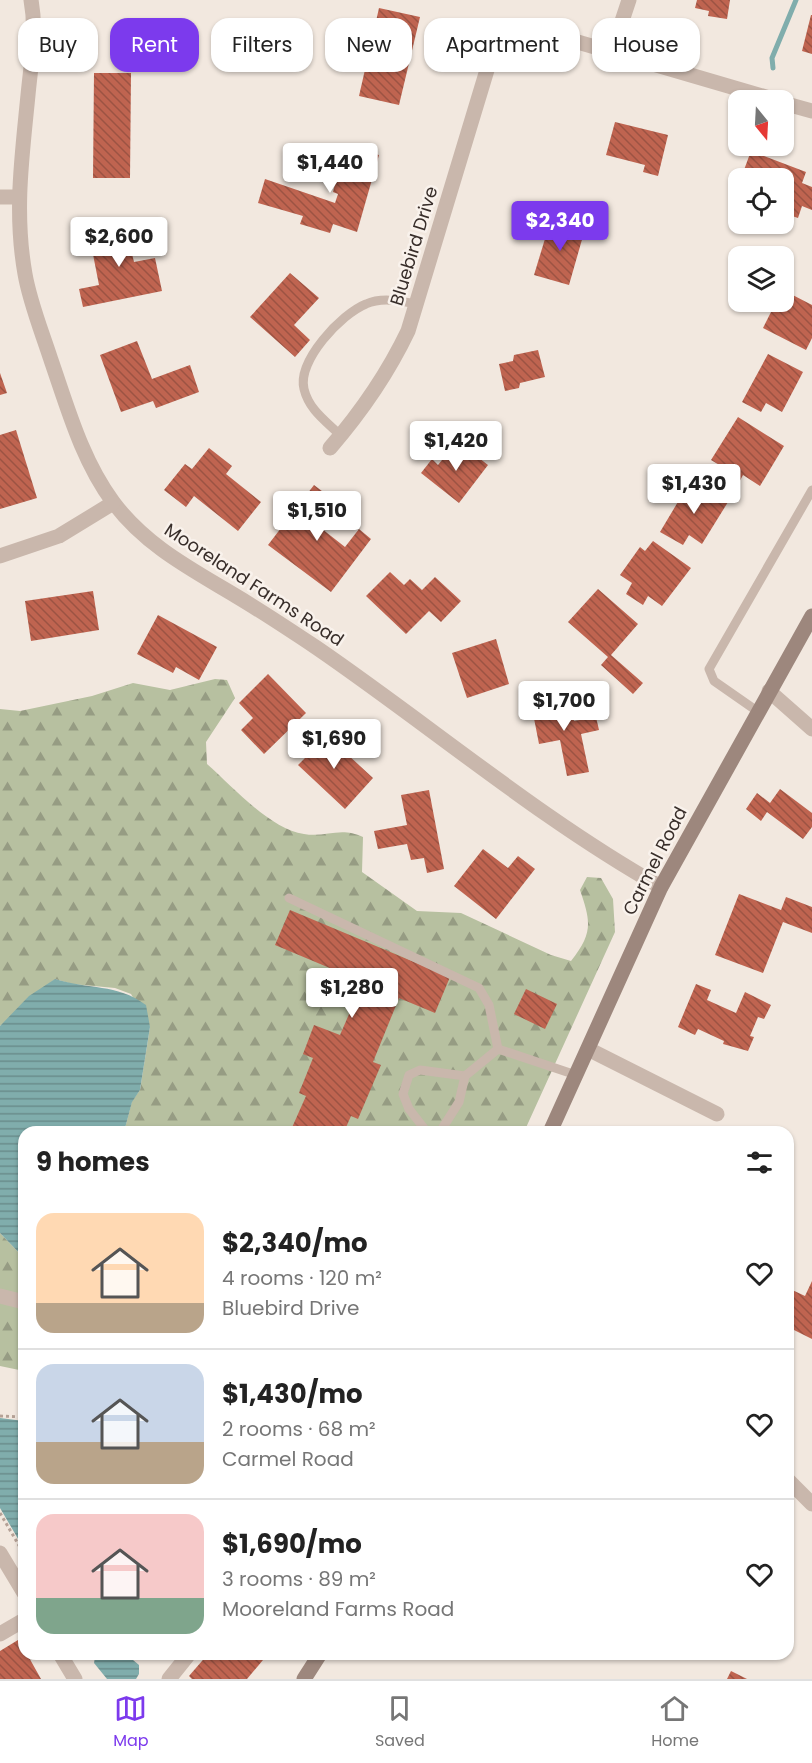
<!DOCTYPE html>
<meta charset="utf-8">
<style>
body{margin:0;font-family:Poppins,sans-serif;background:#f6f6f6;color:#222;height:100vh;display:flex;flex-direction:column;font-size:22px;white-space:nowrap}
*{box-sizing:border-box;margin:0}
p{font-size:20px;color:#767676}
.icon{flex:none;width:33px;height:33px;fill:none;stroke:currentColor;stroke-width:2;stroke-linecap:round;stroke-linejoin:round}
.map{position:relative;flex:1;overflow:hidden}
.details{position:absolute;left:18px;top:1126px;width:776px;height:534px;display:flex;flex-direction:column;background:#fff;border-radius:18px;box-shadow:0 2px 4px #0004}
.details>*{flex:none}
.banner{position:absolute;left:18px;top:18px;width:777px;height:54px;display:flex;gap:12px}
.needle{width:39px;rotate:162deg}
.buttons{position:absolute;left:728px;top:90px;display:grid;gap:12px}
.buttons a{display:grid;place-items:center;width:66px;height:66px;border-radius:12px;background:#fff;box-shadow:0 2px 4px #0004;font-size:30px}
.price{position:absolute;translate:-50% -51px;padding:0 14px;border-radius:6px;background:#fff;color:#222;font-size:20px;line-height:39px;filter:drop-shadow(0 2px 3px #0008)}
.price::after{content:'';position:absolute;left:50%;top:36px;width:18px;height:14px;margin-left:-9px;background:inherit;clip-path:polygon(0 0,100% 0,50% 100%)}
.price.selected{background:#7c3aed;color:#fff}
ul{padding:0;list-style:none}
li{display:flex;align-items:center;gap:18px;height:150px;padding:0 18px}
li+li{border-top:2px solid #e0e0e0}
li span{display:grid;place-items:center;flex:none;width:168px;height:120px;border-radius:18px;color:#555}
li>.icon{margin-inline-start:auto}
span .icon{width:72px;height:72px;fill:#fffc;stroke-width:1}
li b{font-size:26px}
h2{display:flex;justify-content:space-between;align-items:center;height:72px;padding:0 18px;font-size:26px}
.chip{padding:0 21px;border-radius:18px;background:#fff;box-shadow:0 2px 4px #0004;font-size:21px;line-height:54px}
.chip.selected{background:#7c3aed;color:#fff}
.dock{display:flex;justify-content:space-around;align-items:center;height:84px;border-top:2px solid #e0e0e0;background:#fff;font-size:16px;color:#767676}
.dock a{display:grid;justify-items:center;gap:3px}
.dock .selected{color:#7c3aed}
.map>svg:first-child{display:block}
.forest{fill:url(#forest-firs)}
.water{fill:url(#water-rules)}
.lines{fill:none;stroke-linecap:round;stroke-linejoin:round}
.stream{stroke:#80adac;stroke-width:5}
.building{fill:url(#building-back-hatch)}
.path{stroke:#b5a196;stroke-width:3;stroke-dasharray:3 3;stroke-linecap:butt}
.lane{stroke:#c9b7ac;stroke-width:9}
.street{stroke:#c9b7ac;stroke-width:15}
.secondary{stroke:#9d877d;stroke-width:15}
.labels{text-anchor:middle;stroke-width:5;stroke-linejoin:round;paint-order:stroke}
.street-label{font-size:18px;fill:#382e2a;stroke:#f9f2ec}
</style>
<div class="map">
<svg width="812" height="1679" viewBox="0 0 812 1679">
<defs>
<pattern id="forest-firs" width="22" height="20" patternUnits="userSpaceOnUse" patternTransform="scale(1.5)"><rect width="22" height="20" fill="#b7c0a0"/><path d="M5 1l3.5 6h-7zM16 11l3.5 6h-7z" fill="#969c83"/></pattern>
<pattern id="water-rules" width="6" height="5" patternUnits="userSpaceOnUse" patternTransform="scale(1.5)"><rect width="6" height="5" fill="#80adac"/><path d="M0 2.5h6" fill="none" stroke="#6a8d8c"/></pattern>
<pattern id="building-back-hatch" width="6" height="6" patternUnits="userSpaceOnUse" patternTransform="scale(1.5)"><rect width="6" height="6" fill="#bf6450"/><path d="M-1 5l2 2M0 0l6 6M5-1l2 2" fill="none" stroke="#9c5343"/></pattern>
</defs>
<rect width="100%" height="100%" fill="#f2e8df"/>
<g class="forest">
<path d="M215,679l12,1 8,18 -29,44 1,22c26,23 63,65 97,70 22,4 36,-8 59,3l-1,35 55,39 44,2 90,42 20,6c22,-28 20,-39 9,-71l7,-13 14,1 12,21 2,33 -91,200h-400l8,-31 8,-11 10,-63 -19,-33 -16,-6 -43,-4 -17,-5 -55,47v-317l20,2 72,-15 41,-13 37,7z"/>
<polygon points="0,1233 24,1258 24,1371 0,1366"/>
</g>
<g class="water">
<path d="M55,979c34,11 61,4 91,26l4,22 -10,63 -8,12 -8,30h-100v126l-24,-25v-207l29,-30z"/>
<polygon points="0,1418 24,1421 24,1549 0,1508"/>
<polygon points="102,1655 133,1660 139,1665 139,1674 136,1679 107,1679 94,1663 95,1657"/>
</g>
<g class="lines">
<polyline class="stream" points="773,68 772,58 796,0"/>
</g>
<g class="building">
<polygon points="697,0 730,0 727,19 708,16 709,11 695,8"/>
<polygon points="379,8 420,17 399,105 359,96"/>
<polygon points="811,15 812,15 812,54 802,51"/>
<polygon points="94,73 131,73 130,178 93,178"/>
<polygon points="615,122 668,135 658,176 643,172 645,165 606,155"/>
<polygon points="343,144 379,155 357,232 333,224 330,233 300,224 303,216 258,203 265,179 335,203 338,194 333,192 339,168 336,167"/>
<polygon points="751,151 806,172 802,183 812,187 812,210 802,206 798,218 783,213 783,178 741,178"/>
<polygon points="551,219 585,229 569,285 534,275"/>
<polygon points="138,224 141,239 129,241 134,262 155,258 162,291 83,307 79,289 99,285 89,234"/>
<polygon points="290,273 319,298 294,325 310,340 295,357 250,317"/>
<polygon points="783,290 812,305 812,338 806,350 763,328 776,302 783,302"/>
<polygon points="137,341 152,379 190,365 199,392 156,408 153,401 121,412 100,355"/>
<polygon points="538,350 545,377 520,383 519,388 505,391 499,364 513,361 514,355"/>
<polygon points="768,354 803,372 782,412 766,403 761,412 742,402"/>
<polygon points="0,373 7,393 0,395"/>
<polygon points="738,417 784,446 760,486 743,475 736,488 715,475 721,466 711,460"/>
<polygon points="16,430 37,498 0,509 0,435"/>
<polygon points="457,441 488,465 459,503 421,473 432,459 438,465"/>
<polygon points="209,448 232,466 226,474 261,502 238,531 194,496 186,507 164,490 185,464 192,469"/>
<polygon points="691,480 728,502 702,544 689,535 683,545 660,532"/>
<polygon points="314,485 335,501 317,525 345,547 359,529 371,539 331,592 268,545"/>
<polygon points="653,541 691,568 662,606 648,596 643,605 626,594 632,583 620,575 640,547 645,551"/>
<polygon points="390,572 404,585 410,579 422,590 435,577 461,601 441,622 429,611 406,634 366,596"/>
<polygon points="598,589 638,624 611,655 643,683 633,694 601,665 608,657 568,622"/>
<polygon points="93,591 99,630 31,641 25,601"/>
<polygon points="158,615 217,647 199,680 176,667 173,673 137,654"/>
<polygon points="496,639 509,684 467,698 452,653"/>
<polygon points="268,674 306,713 264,754 241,730 253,718 239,703"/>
<polygon points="560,697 561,705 571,703 574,721 596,717 599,730 581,734 589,772 567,776 560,740 539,744 531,703"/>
<polygon points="321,730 373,778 345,809 298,765 305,758 300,753"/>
<polygon points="780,789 812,813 812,827 803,839 767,812 761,821 746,809 757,793 770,803"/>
<polygon points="429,790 444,869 427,873 424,858 411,860 407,844 378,849 374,831 407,825 401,795"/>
<polygon points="483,849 508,868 518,856 535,869 496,919 454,886"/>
<polygon points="739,894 781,910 786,897 812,907 812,933 783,922 763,973 715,955"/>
<polygon points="290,910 450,977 435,1013 399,998 373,1062 381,1065 358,1119 351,1116 344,1132 290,1132 306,1096 299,1093 313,1058 303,1054 314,1025 340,1035 363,982 275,945"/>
<polygon points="696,984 711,990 707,1000 736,1013 745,992 771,1005 764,1019 758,1017 750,1036 754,1037 748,1051 723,1044 724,1041 698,1029 695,1035 678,1027"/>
<polygon points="526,989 557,1004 545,1029 514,1014"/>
<polygon points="812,1281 812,1339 788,1327 788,1288 805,1296"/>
<polygon points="18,1640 24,1654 27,1654 41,1679 0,1679 0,1651"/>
<polygon points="208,1654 268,1654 247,1679 192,1679 189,1676"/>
<polygon points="731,1671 747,1679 727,1679"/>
</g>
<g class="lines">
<g class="path">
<polyline points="0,1416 24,1417"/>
<polyline points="0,1513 24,1554"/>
</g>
<g class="lane">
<path d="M341,436c-15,-15 -32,-26 -37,-47 -7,-28 37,-75 62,-85 16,-7 34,-3 51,0"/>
<polyline points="757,711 714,681 709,669 812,490"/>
<polyline points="289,898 479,988 489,1005 498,1049 576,1075"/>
<polyline points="427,1132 409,1109 403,1094 409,1075 420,1070 465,1076"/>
<polyline points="440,1132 459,1102 465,1076 498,1049"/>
</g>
<g class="street">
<path d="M31,0c6,32 0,63 -3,95 -6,62 -14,117 -3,179 5,29 17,58 26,86 17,49 31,100 62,142 33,44 78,67 123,94 27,16 54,34 81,52 115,79 222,170 344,239"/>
<polyline points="612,51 629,0"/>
<polyline points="783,103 812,111"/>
<polyline points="0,197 17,197"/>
<path d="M330,448c32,-37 57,-73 78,-117l89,-294c7,-10 14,-11 26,-11l253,74"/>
<polyline points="0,556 59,536 113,503"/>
<polyline points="769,691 812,729"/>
<polyline points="588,1049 717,1114"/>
<polyline points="0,1296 24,1302"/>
<polyline points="788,1480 812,1504"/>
<polyline points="0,1553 24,1593"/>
<polyline points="0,1634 24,1620"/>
<polyline points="60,1654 75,1679"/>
<polyline points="169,1679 189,1654"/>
</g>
<g class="secondary">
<polyline points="550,1132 661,887 812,616"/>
<polyline points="304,1679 320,1654"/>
</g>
</g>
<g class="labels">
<g class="street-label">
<text transform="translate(414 246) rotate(-73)" y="6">Bluebird Drive</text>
<text transform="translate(254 585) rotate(33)" y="6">Mooreland Farms Road</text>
<text transform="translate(655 861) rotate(-63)" y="6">Carmel Road</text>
</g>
</g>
</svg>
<div class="buttons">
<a><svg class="needle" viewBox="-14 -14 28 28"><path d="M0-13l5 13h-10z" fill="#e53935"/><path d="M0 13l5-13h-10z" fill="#767676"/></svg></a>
<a><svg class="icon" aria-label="locate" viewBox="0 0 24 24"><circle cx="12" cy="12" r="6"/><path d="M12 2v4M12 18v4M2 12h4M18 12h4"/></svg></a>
<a><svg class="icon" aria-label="layers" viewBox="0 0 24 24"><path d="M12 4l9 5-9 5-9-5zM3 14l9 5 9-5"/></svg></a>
</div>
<b class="price" style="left:330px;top:194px">$1,440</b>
<b class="price selected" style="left:560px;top:252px">$2,340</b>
<b class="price" style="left:119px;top:268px">$2,600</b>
<b class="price" style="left:456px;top:472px">$1,420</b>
<b class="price" style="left:694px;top:515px">$1,430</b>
<b class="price" style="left:317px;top:542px">$1,510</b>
<b class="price" style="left:564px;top:732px">$1,700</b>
<b class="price" style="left:334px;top:770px">$1,690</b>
<b class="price" style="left:352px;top:1019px">$1,280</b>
<div class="banner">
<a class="chip">Buy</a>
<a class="chip selected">Rent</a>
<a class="chip">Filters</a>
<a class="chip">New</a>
<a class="chip">Apartment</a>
<a class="chip">House</a>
</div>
<section class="details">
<h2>9 homes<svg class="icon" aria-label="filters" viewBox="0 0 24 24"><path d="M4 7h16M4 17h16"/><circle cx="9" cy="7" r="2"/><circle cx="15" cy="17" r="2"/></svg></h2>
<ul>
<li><span style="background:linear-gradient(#ffd9b3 75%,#b9a48a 0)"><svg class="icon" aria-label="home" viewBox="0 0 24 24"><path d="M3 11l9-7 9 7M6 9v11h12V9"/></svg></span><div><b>$2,340/mo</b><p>4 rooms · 120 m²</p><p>Bluebird Drive</p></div><svg class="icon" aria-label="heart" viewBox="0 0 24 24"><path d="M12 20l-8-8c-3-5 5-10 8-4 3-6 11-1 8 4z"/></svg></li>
<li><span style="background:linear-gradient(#c9d6e8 65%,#b9a48a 0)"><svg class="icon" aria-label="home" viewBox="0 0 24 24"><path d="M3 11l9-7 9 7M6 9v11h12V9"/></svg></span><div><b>$1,430/mo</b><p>2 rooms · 68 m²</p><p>Carmel Road</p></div><svg class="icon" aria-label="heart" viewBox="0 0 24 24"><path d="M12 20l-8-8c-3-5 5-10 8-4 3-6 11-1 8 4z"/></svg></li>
<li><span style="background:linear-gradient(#f6c9c9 70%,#7fa58c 0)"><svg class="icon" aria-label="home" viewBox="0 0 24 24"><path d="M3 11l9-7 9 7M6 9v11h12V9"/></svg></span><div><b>$1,690/mo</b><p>3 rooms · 89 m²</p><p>Mooreland Farms Road</p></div><svg class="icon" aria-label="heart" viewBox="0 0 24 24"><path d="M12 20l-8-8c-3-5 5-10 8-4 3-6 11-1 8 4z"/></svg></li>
</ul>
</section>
</div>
<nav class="dock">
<a class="selected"><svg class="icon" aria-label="map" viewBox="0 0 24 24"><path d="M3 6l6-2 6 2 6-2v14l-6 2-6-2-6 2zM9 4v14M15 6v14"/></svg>Map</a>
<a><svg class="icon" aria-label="saved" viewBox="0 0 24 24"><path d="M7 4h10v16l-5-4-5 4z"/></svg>Saved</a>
<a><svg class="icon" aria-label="home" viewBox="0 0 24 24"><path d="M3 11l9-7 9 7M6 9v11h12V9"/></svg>Home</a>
</nav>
